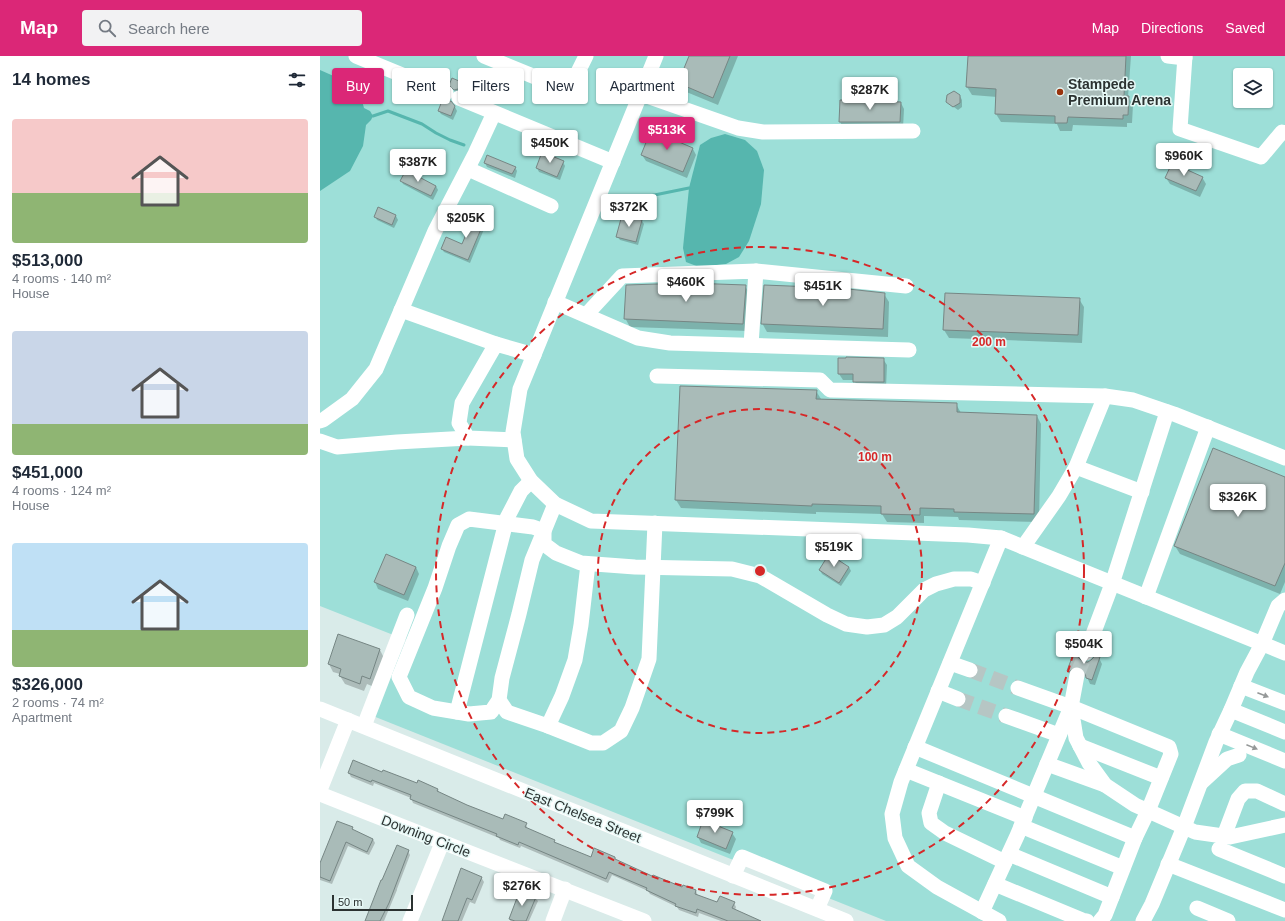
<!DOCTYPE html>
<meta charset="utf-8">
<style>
body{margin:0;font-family:Helvetica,sans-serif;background:#f2f2f3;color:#1f2937;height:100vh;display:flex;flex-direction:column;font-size:15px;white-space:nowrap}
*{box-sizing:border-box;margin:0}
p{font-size:13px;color:#747a83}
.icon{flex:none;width:22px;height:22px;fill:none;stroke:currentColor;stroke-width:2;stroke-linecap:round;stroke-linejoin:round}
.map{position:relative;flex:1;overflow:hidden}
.sheet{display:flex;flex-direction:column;background:#fff;width:320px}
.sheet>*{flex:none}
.top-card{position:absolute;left:12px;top:12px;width:380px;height:36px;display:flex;gap:8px}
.controls{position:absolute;left:913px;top:12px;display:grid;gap:8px}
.controls a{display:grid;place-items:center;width:40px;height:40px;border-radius:4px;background:#fff;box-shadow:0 1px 3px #0004;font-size:20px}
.scale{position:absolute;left:12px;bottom:10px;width:81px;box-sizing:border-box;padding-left:4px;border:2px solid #2b3231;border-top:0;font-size:11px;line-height:14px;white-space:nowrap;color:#2b3231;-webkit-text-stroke:3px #e6f8f6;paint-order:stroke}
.price{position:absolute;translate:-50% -34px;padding:0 9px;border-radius:4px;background:#fff;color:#222;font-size:13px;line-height:26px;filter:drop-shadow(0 1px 2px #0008)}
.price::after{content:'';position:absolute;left:50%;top:24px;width:12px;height:9px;margin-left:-6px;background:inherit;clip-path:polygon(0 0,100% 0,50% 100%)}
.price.current{background:#db2777;color:#fff}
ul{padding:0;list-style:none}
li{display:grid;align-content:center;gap:8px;height:212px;padding:0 12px}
li span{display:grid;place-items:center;height:124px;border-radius:4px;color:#555}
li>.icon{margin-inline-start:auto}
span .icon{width:72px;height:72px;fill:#fffc;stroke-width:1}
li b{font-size:17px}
h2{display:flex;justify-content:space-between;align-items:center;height:48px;padding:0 12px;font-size:17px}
.tag{padding:0 14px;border-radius:4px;background:#fff;box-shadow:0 1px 3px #0004;font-size:14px;line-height:36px}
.tag.current{background:#db2777;color:#fff}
header{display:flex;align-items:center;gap:24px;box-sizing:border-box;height:56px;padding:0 20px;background:#db2777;color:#fff}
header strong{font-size:19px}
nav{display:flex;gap:22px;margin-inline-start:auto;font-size:14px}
.search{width:280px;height:36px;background:#f2f2f3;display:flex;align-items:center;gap:10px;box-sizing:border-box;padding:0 14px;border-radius:4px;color:#747a83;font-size:15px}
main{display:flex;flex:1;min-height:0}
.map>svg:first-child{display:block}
.green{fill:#9ddfd8;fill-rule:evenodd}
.water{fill:#56b6ae}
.shadow{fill:#0003}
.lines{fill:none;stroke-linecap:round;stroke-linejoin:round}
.stream{stroke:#56b6ae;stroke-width:3}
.building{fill:#a9bbb8;stroke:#768684}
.minor-tunnel{stroke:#b6c6c4;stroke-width:15;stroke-dasharray:15 8;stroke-linecap:butt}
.minor{stroke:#fff;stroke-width:15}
.oneway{fill:#959898}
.ring{fill:none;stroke:#d62828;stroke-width:2;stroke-dasharray:7 5}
.poi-dot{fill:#99330d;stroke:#e6f8f6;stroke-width:1.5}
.labels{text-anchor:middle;stroke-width:3;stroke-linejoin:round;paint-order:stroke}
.poi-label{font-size:14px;font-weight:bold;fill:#2b3231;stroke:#e6f8f6;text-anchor:start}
.street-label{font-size:14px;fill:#2b3231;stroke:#e6f8f6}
.centre{fill:#d62828;stroke:#e6f8f6;stroke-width:2}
.ring-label{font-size:12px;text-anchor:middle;font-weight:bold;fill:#d62828;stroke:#e6f8f6;stroke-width:3;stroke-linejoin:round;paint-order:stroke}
</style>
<header>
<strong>Map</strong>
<div class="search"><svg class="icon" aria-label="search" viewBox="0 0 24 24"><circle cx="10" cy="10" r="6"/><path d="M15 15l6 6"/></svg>Search here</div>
<nav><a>Map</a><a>Directions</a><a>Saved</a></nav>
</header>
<main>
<section class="sheet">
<h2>14 homes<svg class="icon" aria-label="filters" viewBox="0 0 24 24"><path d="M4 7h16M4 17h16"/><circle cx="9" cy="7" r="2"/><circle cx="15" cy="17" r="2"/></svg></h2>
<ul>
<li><span style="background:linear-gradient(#f6c9c9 60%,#8fb573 0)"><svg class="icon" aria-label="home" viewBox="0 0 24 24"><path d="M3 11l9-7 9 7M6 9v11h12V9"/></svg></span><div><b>$513,000</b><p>4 rooms · 140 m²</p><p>House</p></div></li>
<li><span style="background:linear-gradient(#c9d6e8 75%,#8fb573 0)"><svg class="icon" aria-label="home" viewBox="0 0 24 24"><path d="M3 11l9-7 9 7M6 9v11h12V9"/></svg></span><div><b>$451,000</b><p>4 rooms · 124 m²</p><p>House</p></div></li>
<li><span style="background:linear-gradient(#bfe0f5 70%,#8fb573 0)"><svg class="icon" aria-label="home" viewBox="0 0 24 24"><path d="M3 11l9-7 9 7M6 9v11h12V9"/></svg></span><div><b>$326,000</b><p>2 rooms · 74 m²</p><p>Apartment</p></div></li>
</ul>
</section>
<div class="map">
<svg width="965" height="865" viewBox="0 0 965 865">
<rect width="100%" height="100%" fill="#d9ebe9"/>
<path class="green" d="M0,0h965v865h-399l-513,-205 33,-76 -86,-34zM920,19h26v26h-26z"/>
<g class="water">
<polygon points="0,14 34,29 41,41 44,52 50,55 53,60 51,64 46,69 43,90 30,115 0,135"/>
<polygon points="405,78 425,84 437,95 444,114 441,148 429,185 419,201 406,208 379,211 366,206 363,192 369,132 380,89 391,82"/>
</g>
<g class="shadow">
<polygon points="370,0 418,0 398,49 364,35 359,27"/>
<polygon points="649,0 811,0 808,41 813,49 812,67 807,67 807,71 753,69 752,75 740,75 737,68 681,66 676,58 677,41 652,39 647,31"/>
<polygon points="145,28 147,32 145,37 137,38 133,33"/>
<polygon points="640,40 642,44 642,51 638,54 627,46"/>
<polygon points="521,45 581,47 584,53 583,72 524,72 520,66"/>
<polygon points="135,51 137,55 133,64 121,58 119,55"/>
<polygon points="373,93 376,99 367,122 326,105 322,99"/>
<polygon points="243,106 245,110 240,124 219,116 217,112"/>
<polygon points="165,107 195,111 197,115 195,122 167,111"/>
<polygon points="882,121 886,128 880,141 850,128 846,122"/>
<polygon points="81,124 116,130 118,134 113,144 83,128"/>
<polygon points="59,152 76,160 78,164 74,172 57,164 55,160"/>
<polygon points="165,162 167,166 150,207 124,196 122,193 142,189"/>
<polygon points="322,165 324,168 318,189 300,184 297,180"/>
<polygon points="425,230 430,238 428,275 310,271 305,262"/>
<polygon points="564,238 569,246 568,281 447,276 442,267"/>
<polygon points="759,243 764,251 762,287 629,282 624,274"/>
<polygon points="563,303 567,309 566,332 538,331 534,324 523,324 519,318"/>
<polygon points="496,335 501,343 636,348 641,357 717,360 721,368 719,466 639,464 638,461 604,460 604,467 567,466 562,458 496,456 496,458 361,452 356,444"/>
<polygon points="965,422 965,526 960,538 860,498 855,490"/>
<polygon points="66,499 96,511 99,518 88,545 58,533 55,526"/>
<polygon points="529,511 531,515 521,530 502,518 500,514"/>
<polygon points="60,594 64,602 54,631 47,628 44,635 25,628 20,620 20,618 13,616 9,608"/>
<polygon points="757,595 760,601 760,604 763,606 768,607 779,602 782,608 775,629 770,628 767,621 766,618 763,616 752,621 748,615"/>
<polygon points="29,717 63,717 97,728 98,725 118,734 120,738 146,750 184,764 206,768 208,774 234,785 237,789 271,802 295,802 296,805 333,821 362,833 376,835 378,840 398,847 414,847 416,851 415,854 440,865 401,865 379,857 378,861 359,854 357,851 330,838 328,835 292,819 288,827 201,790 200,792 180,784 179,782 93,747 91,742 54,727 53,730 31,721"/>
<polygon points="32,772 34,775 53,783 55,787 49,799 28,790 12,828 0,824 0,810"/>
<polygon points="412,777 416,783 410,798 381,787 378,781"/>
<polygon points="88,795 90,799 77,833 77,834 64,865 46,865"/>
<polygon points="161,821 164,826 155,848 150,846 142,865 123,865"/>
<polygon points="201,836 215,842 218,845 209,865 190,865"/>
</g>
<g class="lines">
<g class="stream">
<polyline points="53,60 68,55 102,68 116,77 130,84 144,89"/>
<polyline points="295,147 369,132"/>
</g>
</g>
<g class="building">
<polygon points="369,0 410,0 393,42 358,27"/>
<polygon points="648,0 806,0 804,40 809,40 808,59 803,59 803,63 748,61 747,67 735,67 735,60 675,58 676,33 646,31"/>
<polygon points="132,22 146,28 143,34 138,33 134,34 129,29"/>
<polygon points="634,35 640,39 640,47 633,51 626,46 627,39"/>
<polygon points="520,44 581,46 580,66 519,66"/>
<polygon points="122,45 127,46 131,45 135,50 131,60 118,55"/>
<polygon points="331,74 373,92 363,116 321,99"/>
<polygon points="222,96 244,105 237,121 216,112"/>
<polygon points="167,99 196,111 192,118 164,107"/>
<polygon points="852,107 883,121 876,135 845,122"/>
<polygon points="86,114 116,130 111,140 80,125"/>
<polygon points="58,151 76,159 72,169 54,161"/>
<polygon points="155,157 166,161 148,204 121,193 126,181 142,188"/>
<polygon points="302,159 322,164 316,186 296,181"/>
<polygon points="369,227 426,229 423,268 304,263 306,229"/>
<polygon points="444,229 519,232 565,237 563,273 441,268"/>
<polygon points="625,237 760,242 758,279 623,274"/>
<polygon points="526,301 564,302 564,326 533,326 533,318 518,318 518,302 526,302"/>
<polygon points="360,330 497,334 496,343 637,347 637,356 717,359 714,458 634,456 634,453 600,452 600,459 561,458 561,450 492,448 492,450 355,444"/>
<polygon points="893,392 965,421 965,507 955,530 854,490"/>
<polygon points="66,498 96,511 84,539 54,526"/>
<polygon points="509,498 529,511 519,527 499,514"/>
<polygon points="18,578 60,593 50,623 42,620 40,628 19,620 21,613 8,608"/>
<polygon points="755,593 758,594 757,598 759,602 763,606 768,606 771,604 775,600 780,601 772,624 766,622 765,616 763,612 759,610 754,611 749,616 747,615"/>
<polygon points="33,704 62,716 63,714 97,727 98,724 118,733 117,735 147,749 183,763 185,758 207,767 205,771 235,784 234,786 271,801 274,792 295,801 295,803 332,820 333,819 362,831 363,829 376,834 375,838 397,846 400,840 415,846 412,852 441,865 408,865 377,853 376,857 355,850 356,848 326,834 327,832 289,816 286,823 199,786 198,789 176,780 177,778 90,743 91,739 52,724 51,726 28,717"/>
<polygon points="383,764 413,776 406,793 377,781"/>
<polygon points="17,765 33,771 32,773 53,783 47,796 26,786 10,825 0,821 0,807"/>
<polygon points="77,789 89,794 69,847 60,865 45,865 61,824 62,824"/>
<polygon points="141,812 162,821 152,844 147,842 138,865 122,865"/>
<polygon points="200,834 216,841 206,865 195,865 189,863"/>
</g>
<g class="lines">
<g class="minor-tunnel">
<polyline points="650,614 698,632"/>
<polyline points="757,619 766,597"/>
<polyline points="638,643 686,660"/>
</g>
<g class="minor">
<polyline points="36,0 126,37"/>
<polyline points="164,0 242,32 253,26 266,0"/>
<polyline points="336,0 200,333 193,376 197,403 211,425 235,448 271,465 648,479 681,482 965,597"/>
<polyline points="848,0 865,2"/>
<polyline points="865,0 860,73 941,101 962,76 965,77"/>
<polyline points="321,38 418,72 443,76 593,75"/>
<polyline points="139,42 293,106"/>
<polyline points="148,113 231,150"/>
<polyline points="436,215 586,230"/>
<polyline points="235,246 318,282 350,287 589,294"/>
<polyline points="81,254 176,288"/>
<polyline points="266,259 302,220 436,215 431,289"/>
<polyline points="337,320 500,324 510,334 785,340 813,344 854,358 965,402"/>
<polyline points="0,365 3,364 32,343 56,313 115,175 155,98 174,57"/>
<polyline points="194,384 148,382 139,367 142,347 176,288 214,299"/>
<polyline points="0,385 17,391 77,386 148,382"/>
<polyline points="756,411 822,436"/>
<polyline points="235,448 224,475 224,488 236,497 261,507 315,511 412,513 440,520 507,559 526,568 547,571 564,569 577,561 604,534 616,528 634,523 651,523 663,527"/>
<polyline points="703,491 739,440 756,411 785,340"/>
<polyline points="826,541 888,371"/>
<polyline points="766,597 792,528 847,356"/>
<polyline points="630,607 650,614"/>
<polyline points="757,619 751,651 756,682 769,707 785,729 815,749 875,776 910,781 965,769"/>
<polyline points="921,630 965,647"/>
<polyline points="698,632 751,651 849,691 851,698 828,755 815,782"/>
<polyline points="618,635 638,643"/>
<polyline points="179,644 171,656 149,658 113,652 89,641 79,621 115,532 129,490 138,469 149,463 213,471 224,475 212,504 199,558 182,622 179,644 187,656 228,670 271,687 283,687 301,675 312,652 329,603 335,467"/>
<polyline points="0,653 526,865"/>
<polyline points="911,654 965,676"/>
<polyline points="137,656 187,462 201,435 211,425"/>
<polyline points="686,660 739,679"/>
<polyline points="44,670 87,559"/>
<polyline points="228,670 242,640 255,604 261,569 268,508"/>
<polyline points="899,678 965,705"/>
<polyline points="760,690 841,722"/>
<polyline points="595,691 815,782 785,859 780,865"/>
<polyline points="727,708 785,729"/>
<polyline points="586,714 705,762"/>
<polyline points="882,726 907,703 919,699"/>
<polyline points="619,727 609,757 611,767 625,777 685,806"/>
<polyline points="0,734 28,664"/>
<path d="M0,738c108,43 217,84 324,127"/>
<polyline points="701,770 803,812"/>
<polyline points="904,780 918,743 925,735 937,735 965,748"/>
<polyline points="899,793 965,820"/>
<polyline points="689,798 792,841"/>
<polyline points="848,808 965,854"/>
<polyline points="413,820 422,801 505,835 497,853"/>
<polyline points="675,828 762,864 767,865"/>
<polyline points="877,852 908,865"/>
<polyline points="662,856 697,780 751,651"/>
<polyline points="90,865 122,787"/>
<polyline points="233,865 245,833"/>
<polyline points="679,865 617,831 588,810 575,782 572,758 581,726 681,482"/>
<polyline points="823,865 832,848 864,771 896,686 911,654 927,616 942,588 958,550 965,544"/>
</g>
</g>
<defs><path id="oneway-solid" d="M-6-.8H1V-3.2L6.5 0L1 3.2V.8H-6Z"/></defs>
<g class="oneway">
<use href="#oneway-solid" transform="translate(943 639) rotate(21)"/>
<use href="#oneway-solid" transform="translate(932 691) rotate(22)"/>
</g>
<g class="ring">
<circle cx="440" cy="515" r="162"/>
<circle cx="440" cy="515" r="324"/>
</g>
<circle class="poi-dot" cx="740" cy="36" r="4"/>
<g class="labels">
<g class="poi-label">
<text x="748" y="33">Stampede<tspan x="748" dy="16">Premium Arena</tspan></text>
</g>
<g class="street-label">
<text transform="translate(263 759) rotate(22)" y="5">East Chelsea Street</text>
<text transform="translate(106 780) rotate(21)" y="5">Downing Circle</text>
</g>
</g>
<circle cx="440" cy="515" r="6" class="centre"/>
<g class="ring-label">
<text x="669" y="290">200 m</text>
<text x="555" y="405">100 m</text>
</g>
</svg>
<div class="controls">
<a><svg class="icon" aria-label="layers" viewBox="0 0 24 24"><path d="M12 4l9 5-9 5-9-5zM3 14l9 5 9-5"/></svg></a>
</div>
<div class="scale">50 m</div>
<b class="price" style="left:550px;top:55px">$287K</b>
<b class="price current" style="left:347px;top:95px">$513K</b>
<b class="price" style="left:230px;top:108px">$450K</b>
<b class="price" style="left:864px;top:121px">$960K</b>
<b class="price" style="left:98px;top:127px">$387K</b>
<b class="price" style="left:309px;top:172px">$372K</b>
<b class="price" style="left:146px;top:183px">$205K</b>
<b class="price" style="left:366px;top:247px">$460K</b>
<b class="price" style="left:503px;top:251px">$451K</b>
<b class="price" style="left:918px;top:462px">$326K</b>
<b class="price" style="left:514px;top:512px">$519K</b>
<b class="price" style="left:764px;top:609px">$504K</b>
<b class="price" style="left:395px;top:778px">$799K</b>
<b class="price" style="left:202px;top:851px">$276K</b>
<div class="top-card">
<a class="tag current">Buy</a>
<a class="tag">Rent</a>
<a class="tag">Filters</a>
<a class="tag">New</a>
<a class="tag">Apartment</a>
</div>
</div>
</main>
